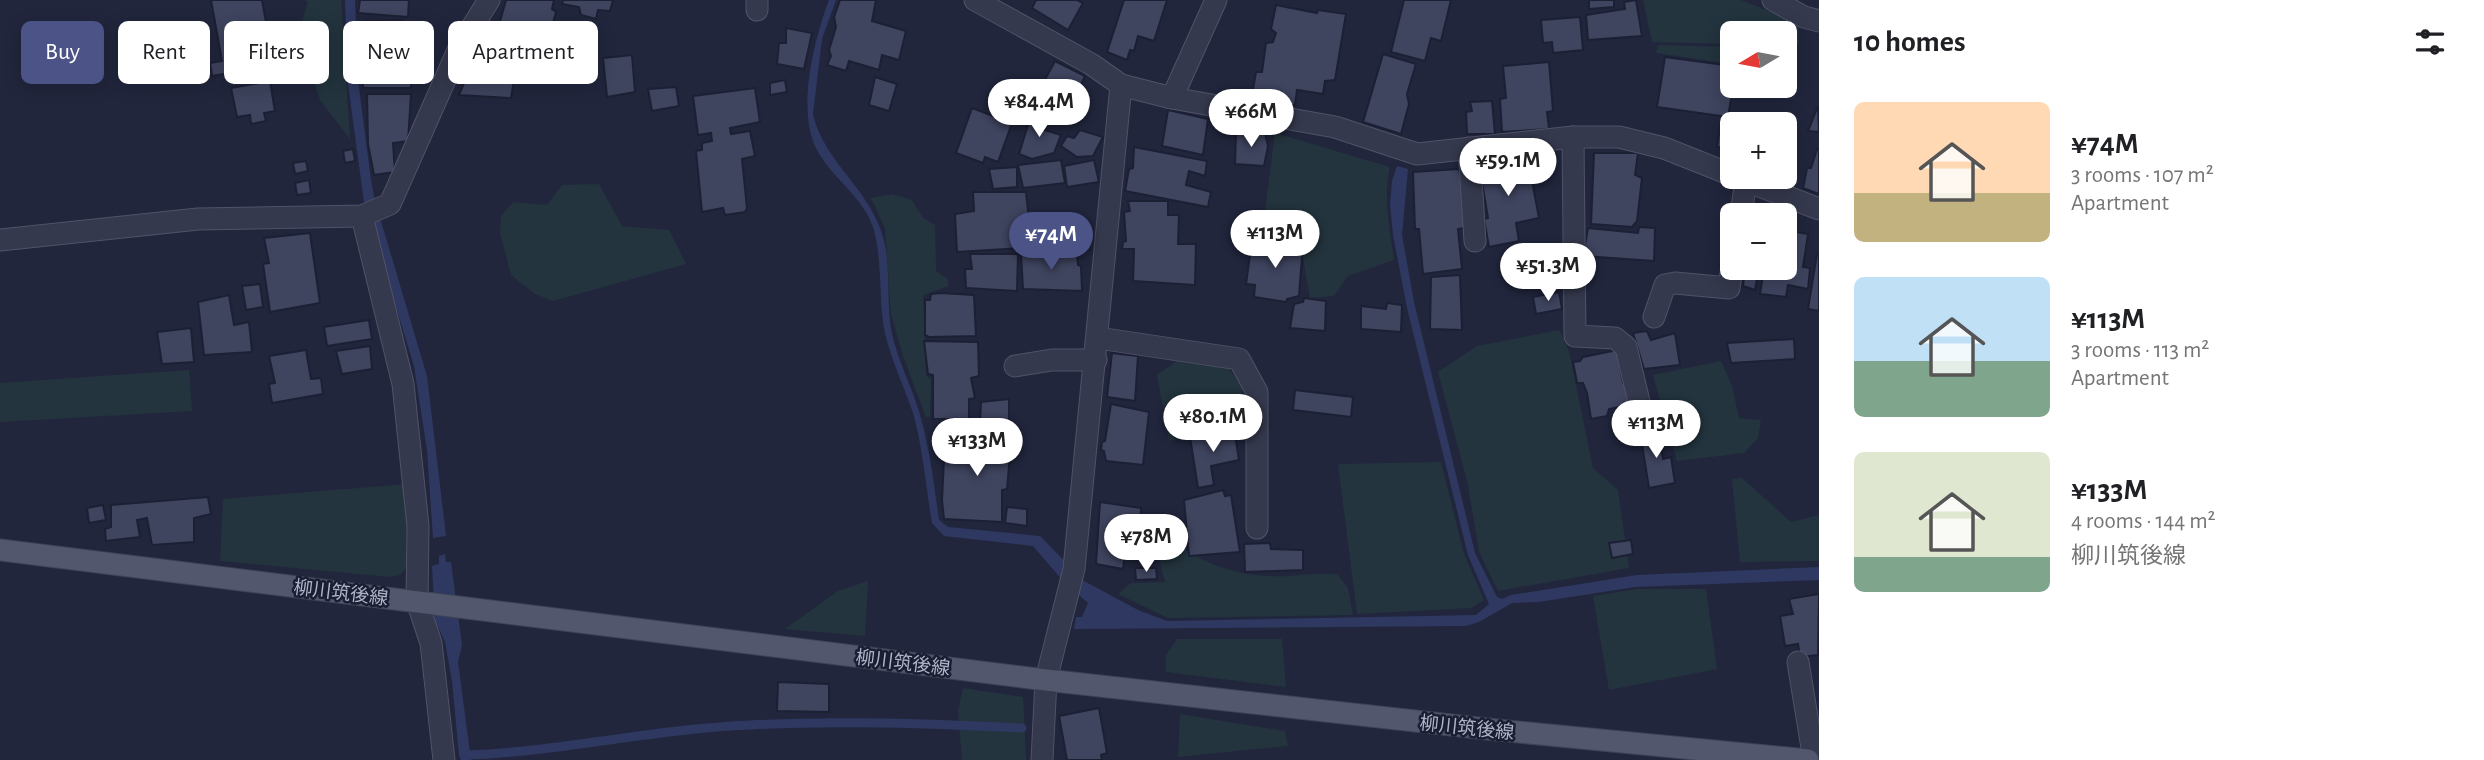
<!DOCTYPE html>
<meta charset="utf-8">
<style>
body{margin:0;font-family:"Alegreya Sans","Noto Sans JP",sans-serif;background:#f6f6f6;color:#202124;height:100vh;display:flex;flex-direction:column;font-size:26px;white-space:nowrap}
*{box-sizing:border-box;margin:0}
p{font-size:23px;color:#757577}
.icon{flex:none;width:38px;height:38px;fill:none;stroke:currentColor;stroke-width:2;stroke-linecap:round;stroke-linejoin:round}
.map{position:relative;flex:1;overflow:hidden}
.drawer{display:flex;flex-direction:column;background:#fff;width:665px}
.drawer>*{flex:none}
.top-card{position:absolute;left:21px;top:21px;width:665px;height:63px;display:flex;gap:14px}
.needle{width:46px;rotate:260deg}
.controls{position:absolute;left:1720px;top:21px;display:grid;gap:14px}
.controls a{display:grid;place-items:center;width:77px;height:77px;border-radius:10px;background:#fff;box-shadow:0 4px 18px #0003;font-size:35px}
.price{position:absolute;translate:-50% -60px;padding:0 16px;border-radius:24px;background:#fff;color:#222;font-size:23px;line-height:46px;filter:drop-shadow(0 2px 4px #0008)}
.price::after{content:'';position:absolute;left:50%;top:42px;width:21px;height:16px;margin-left:-10px;background:inherit;clip-path:polygon(0 0,100% 0,50% 100%)}
.price.selected{background:#4b5387;color:#fff}
ul{padding:0;list-style:none}
li{display:flex;align-items:center;gap:21px;height:175px;padding:0 35px}
li span{display:grid;place-items:center;flex:none;width:196px;height:140px;border-radius:10px;color:#555}
li>.icon{margin-inline-start:auto}
span .icon{width:84px;height:84px;fill:#fffc;stroke-width:1}
li b{font-size:30px}
h2{display:flex;justify-content:space-between;align-items:center;height:84px;padding:0 35px;font-size:30px}
.pill{padding:0 24px;border-radius:10px;background:#fff;box-shadow:0 4px 18px #0003;font-size:24px;line-height:63px}
.pill.selected{background:#4b5387;color:#fff}
main{display:flex;flex:1;min-height:0}
.map>svg:first-child{display:block}
.green{fill:#23343e}
.water{fill:#2f3861}
.lines{fill:none;stroke-linecap:round;stroke-linejoin:round}
.stream{stroke:#2f3861;stroke-width:9}
.building{fill:#3f445f;stroke:#1c2034;stroke-width:2}
.minor-casing{stroke:#505368;stroke-width:23}
.major-casing{stroke:#3e4256;stroke-width:23}
.minor{stroke:#35394d;stroke-width:21}
.major{stroke:#52576d;stroke-width:21}
.labels{text-anchor:middle;stroke-width:5;stroke-linejoin:round;paint-order:stroke}
.street-label{font-size:19px;fill:#b0b3c9;stroke:#1a1e32}
</style>
<main>
<div class="map">
<svg width="1819" height="760" viewBox="0 0 1819 760">
<rect width="100%" height="100%" fill="#21263d"/>
<g class="green">
<polygon points="304,0 341,0 350,139 320,100 306,58 300,28 308,2"/>
<polygon points="1643,0 1741,0 1798,23 1799,45 1785,45 1785,33 1732,33 1732,44 1652,42"/>
<polygon points="1658,45 1732,47 1732,64 1656,53"/>
<path d="M1275,133l115,34c-7,30 0,62 4,93l-46,16 -14,20 -24,2 -7,-40 -42,-17z"/>
<polygon points="599,184 622,226 669,230 686,264 553,301 535,294 511,275 500,233 501,216 513,202 547,205 562,185"/>
<polygon points="892,194 912,200 923,218 935,225 936,271 948,279 948,286 923,295 926,376 931,379 930,417 926,417 903,356 891,314 885,228 871,198"/>
<polygon points="1559,330 1569,351 1593,468 1618,490 1629,568 1498,591 1479,552 1468,485 1438,372 1477,346"/>
<polygon points="1181,358 1228,368 1242,385 1241,423 1169,441 1157,375"/>
<polygon points="1721,361 1732,386 1739,418 1761,420 1758,438 1744,453 1677,461 1653,375"/>
<polygon points="189,370 192,411 0,422 0,383"/>
<polygon points="1441,462 1464,554 1484,600 1471,608 1357,614 1338,464"/>
<polygon points="1742,478 1791,522 1819,515 1819,561 1740,562 1732,479"/>
<polygon points="407,484 406,568 400,575 391,577 220,561 223,499"/>
<path d="M1178,545c38,26 76,35 123,30 13,-1 23,-2 37,0l10,13 5,27 -185,3 -50,-24 13,-11 34,-1 -9,-33z"/>
<polygon points="868,581 865,636 785,629 838,591"/>
<polygon points="1637,589 1706,589 1717,669 1609,690 1593,596"/>
<polygon points="1177,639 1282,639 1286,687 1166,672 1166,655"/>
<polygon points="963,688 1023,697 1026,760 962,760 958,711"/>
<polygon points="1180,714 1285,731 1288,746 1178,757"/>
</g>
<g class="water">
<polygon points="345,0 355,0 358,80 371,180 375,201 427,376 446,536 433,538 427,450 414,366 364,202 348,84"/>
<path d="M829,0h7l-14,39 -9,75c10,45 51,71 67,114 13,32 5,72 12,106 6,27 20,53 28,81 10,34 14,70 19,105l9,7 92,9 44,45 54,29 29,11 309,-6 13,-11 -21,-49 -61,-247 -14,-73 -3,-30 2,-24 5,-15 11,3 -6,66 12,67 61,251 22,44 5,2 9,-4 126,-20 182,-8v13l-184,7 -96,15 -27,1 -33,19 -13,4 -392,3 2,-12h6l6,-14 -24,-21 -31,-36 -89,-10 -12,-13c-6,-35 -9,-75 -19,-110 -9,-27 -22,-53 -28,-80 -7,-34 -2,-74 -12,-106 -10,-30 -41,-49 -56,-77 -21,-39 -3,-110 12,-150z"/>
<polygon points="445,554 446,562 451,562 462,645 458,662 471,760 461,760 459,755 452,681 445,642 435,620 432,566 439,564 439,556"/>
</g>
<g class="lines">
<path class="stream" d="M469,755c94,-4 187,-26 281,-30 91,-5 181,-1 272,3"/>
</g>
<g class="building">
<polygon points="211,0 262,0 268,33 264,34 270,66 212,76 210,63 222,61"/>
<polygon points="360,0 409,0 408,17 358,13"/>
<polygon points="506,0 554,0 552,9 556,12 553,23 550,23 545,41 523,36 522,40 497,32"/>
<polygon points="563,0 613,0 610,11 598,10 596,19 581,15 579,7 562,4"/>
<polygon points="840,0 876,0 872,21 906,31 899,60 882,55 879,70 849,61 846,71 827,65 831,56 829,50 836,27 834,17"/>
<polygon points="1036,0 1077,0 1083,3 1068,30 1032,8"/>
<polygon points="1124,0 1167,0 1154,41 1138,36 1134,51 1130,50 1127,60 1107,52"/>
<polygon points="1404,0 1451,0 1441,41 1431,38 1425,61 1391,52"/>
<polygon points="1589,0 1614,0 1614,7 1589,9"/>
<polygon points="1636,0 1642,36 1588,40 1586,15 1625,9 1624,2"/>
<polygon points="1276,5 1317,13 1318,10 1346,14 1335,80 1325,81 1323,94 1297,90 1295,105 1251,100 1256,72 1262,72 1266,43 1273,42 1276,33 1271,29"/>
<polygon points="1580,17 1583,50 1553,53 1552,42 1543,43 1541,20"/>
<polygon points="403,20 407,59 411,59 411,88 363,88 364,21"/>
<polygon points="786,28 812,33 804,69 777,64 779,43 786,43"/>
<polygon points="480,44 520,44 511,98 459,95"/>
<polygon points="1383,54 1416,64 1407,94 1409,104 1401,134 1363,122"/>
<polygon points="632,55 635,92 607,97 603,58"/>
<polygon points="1665,57 1732,66 1732,86 1744,86 1742,94 1732,93 1728,117 1657,107"/>
<polygon points="1055,61 1085,76 1066,118 1033,102"/>
<polygon points="1549,62 1553,111 1547,112 1549,129 1502,132 1500,99 1506,98 1503,66"/>
<polygon points="875,77 897,84 889,111 869,105"/>
<polygon points="785,80 787,92 770,95 770,83"/>
<polygon points="270,81 275,111 264,113 266,121 251,124 250,115 237,117 231,88"/>
<polygon points="676,87 679,106 652,111 648,89"/>
<polygon points="755,88 760,122 730,128 731,134 750,131 755,156 742,159 747,208 745,212 725,215 723,208 702,212 696,151 702,150 702,143 712,141 711,133 698,135 693,96"/>
<polygon points="367,94 411,94 408,141 393,143 395,172 374,175 368,144"/>
<polygon points="1492,101 1495,134 1467,134 1466,112 1472,111 1470,102"/>
<polygon points="1818,106 1819,132 1808,131"/>
<polygon points="972,108 1012,123 998,162 985,157 983,163 956,153"/>
<polygon points="1168,110 1208,119 1203,155 1162,146"/>
<polygon points="1032,112 1043,114 1047,123 1045,130 1061,135 1054,153 1032,159 1019,154"/>
<polygon points="1721,121 1739,124 1732,124 1732,149 1717,147"/>
<polygon points="1080,130 1103,137 1093,156 1077,157 1061,146 1067,136 1074,138"/>
<polygon points="1236,132 1265,133 1268,146 1264,166 1235,164"/>
<polygon points="1134,147 1207,161 1205,176 1189,171 1186,185 1211,192 1208,207 1125,191 1129,169 1133,168"/>
<polygon points="353,149 355,161 345,163 343,151"/>
<polygon points="1817,149 1819,149 1819,194 1803,188 1807,168 1811,168"/>
<polygon points="1594,153 1638,153 1635,175 1642,178 1637,221 1632,227 1591,224"/>
<polygon points="1527,154 1539,218 1516,223 1519,241 1489,247 1484,219 1488,218 1479,164"/>
<polygon points="1061,160 1065,183 1023,188 1018,165"/>
<polygon points="1094,160 1099,182 1067,187 1064,166"/>
<polygon points="306,161 308,171 295,174 293,163"/>
<polygon points="1017,167 1017,187 993,189 989,169"/>
<polygon points="1459,169 1469,227 1458,229 1462,269 1423,274 1419,229 1415,229 1413,172"/>
<polygon points="309,180 311,193 297,195 295,183"/>
<polygon points="973,192 1026,192 1030,229 1024,231 1024,248 957,252 955,214 974,211"/>
<polygon points="1128,201 1168,201 1168,215 1179,215 1178,244 1196,244 1195,285 1133,281 1134,249 1122,249 1123,242 1126,241 1124,212 1130,211"/>
<polygon points="1639,227 1655,228 1654,261 1583,256 1588,228 1638,233"/>
<polygon points="1785,230 1808,234 1803,267 1810,268 1808,289 1788,285 1786,297 1760,294 1764,268 1785,268"/>
<polygon points="310,233 320,303 270,312 263,264 269,263 264,238"/>
<polygon points="1252,240 1303,245 1299,296 1287,299 1286,302 1254,297 1255,285 1246,284"/>
<polygon points="970,254 1018,254 1017,291 966,288 965,269 972,269"/>
<polygon points="1021,254 1077,255 1078,265 1081,266 1082,291 1023,289"/>
<polygon points="1817,254 1819,254 1819,311 1808,309"/>
<polygon points="1543,266 1559,266 1559,286 1544,286"/>
<polygon points="1745,268 1759,268 1755,290 1743,286"/>
<polygon points="1460,275 1462,330 1430,329 1431,277"/>
<polygon points="260,284 263,307 246,310 242,286"/>
<polygon points="1559,292 1562,309 1536,314 1533,297"/>
<polygon points="941,293 974,295 976,336 929,337 925,335 925,300 930,300 931,294"/>
<polygon points="229,295 234,325 249,322 252,352 204,355 198,302"/>
<polygon points="1304,298 1326,301 1325,331 1290,328 1294,304 1303,302"/>
<polygon points="1387,303 1402,305 1401,332 1361,329 1361,306 1386,309"/>
<polygon points="369,320 372,339 327,346 324,327"/>
<polygon points="191,328 194,362 162,364 157,332"/>
<polygon points="1647,331 1651,340 1675,333 1680,365 1644,369 1633,333"/>
<polygon points="1794,339 1795,359 1731,363 1727,343"/>
<polygon points="924,341 978,342 979,376 971,378 975,398 969,399 969,419 933,419 933,375 928,374"/>
<polygon points="370,346 372,369 342,374 336,351"/>
<polygon points="306,350 311,379 321,378 323,394 272,403 269,384 275,383 269,356"/>
<polygon points="1617,350 1623,383 1629,384 1629,405 1609,409 1607,416 1591,419 1587,393 1583,383 1577,383 1573,362 1580,361 1583,357"/>
<polygon points="1112,353 1138,356 1135,401 1107,397"/>
<polygon points="1295,390 1353,397 1351,417 1293,410"/>
<polygon points="1009,399 1009,425 980,424 981,402"/>
<polygon points="1111,404 1149,412 1143,465 1106,461 1104,451 1101,450 1102,442 1105,441"/>
<polygon points="1234,428 1239,460 1211,466 1214,485 1198,488 1190,437"/>
<polygon points="1657,428 1663,459 1671,457 1675,483 1649,488 1640,432"/>
<polygon points="967,431 1012,431 1007,489 1002,490 1002,522 944,519 942,500 944,458 960,455 959,448 967,447"/>
<polygon points="1223,490 1225,496 1231,495 1240,552 1189,556 1184,500"/>
<polygon points="208,497 211,514 194,518 194,542 152,545 147,518 137,520 140,537 106,541 105,529 111,527 111,505"/>
<polygon points="1100,502 1141,508 1139,548 1126,547 1123,569 1096,564"/>
<polygon points="103,505 106,520 89,523 87,508"/>
<polygon points="1007,507 1027,509 1027,526 1005,523"/>
<polygon points="1631,540 1633,554 1612,558 1609,543"/>
<polygon points="1270,543 1271,549 1303,550 1303,570 1245,572 1244,544"/>
<polygon points="1135,568 1156,568 1157,579 1136,580"/>
<polygon points="1819,594 1818,655 1800,657 1798,644 1785,646 1780,616 1793,614 1789,599"/>
<polygon points="778,682 829,684 829,712 777,711"/>
<polygon points="1099,708 1107,753 1101,755 1102,760 1067,760 1059,716"/>
</g>
<g class="lines">
<defs>
<g id="minor">
<polyline points="975,0 1091,64 1121,85 1172,98 1335,127 1417,154 1573,137 1619,137 1664,148 1732,175"/>
<polyline points="1773,0 1804,17 1819,21"/>
<polyline points="757,10 757,0"/>
<polyline points="1172,98 1216,0"/>
<polyline points="1573,137 1575,336 1615,338 1626,347 1640,406"/>
<polyline points="1469,148 1475,241"/>
<polyline points="1736,177 1819,209"/>
<polyline points="1741,215 1746,180"/>
<polyline points="362,216 403,384 418,526 417,601 431,643 444,760"/>
<polyline points="0,240 198,219 362,216 390,204 459,48 489,0"/>
<polyline points="1654,317 1665,285 1675,283 1729,288 1732,267"/>
<polyline points="1098,338 1239,359 1257,392 1257,528"/>
<polyline points="1015,366 1052,360 1096,360"/>
<polyline points="1798,662 1814,760"/>
<polyline points="1042,760 1046,680 1074,569 1121,85"/>
</g>
<polyline id="major" points="0,550 1046,680 1487,729 1808,760"/>
</defs>
<use href="#minor" class="minor-casing"/>
<use href="#major" class="major-casing"/>
<use href="#minor" class="minor"/>
<use href="#major" class="major"/>
</g>
<g class="labels">
<g class="street-label">
<text transform="translate(341 592) rotate(7)" y="7">柳川筑後線</text>
<text transform="translate(903 662) rotate(7)" y="7">柳川筑後線</text>
<text transform="translate(1467 727) rotate(6)" y="7">柳川筑後線</text>
</g>
</g>
</svg>
<div class="controls">
<a><svg class="needle" viewBox="-14 -14 28 28"><path d="M0-13l5 13h-10z" fill="#e53935"/><path d="M0 13l5-13h-10z" fill="#757577"/></svg></a>
<a>+</a>
<a>−</a>
</div>
<b class="price" style="left:1039px;top:139px">¥84.4M</b>
<b class="price" style="left:1251px;top:149px">¥66M</b>
<b class="price" style="left:1508px;top:198px">¥59.1M</b>
<b class="price" style="left:1275px;top:270px">¥113M</b>
<b class="price selected" style="left:1051px;top:272px">¥74M</b>
<b class="price" style="left:1548px;top:303px">¥51.3M</b>
<b class="price" style="left:1213px;top:454px">¥80.1M</b>
<b class="price" style="left:1656px;top:460px">¥113M</b>
<b class="price" style="left:977px;top:478px">¥133M</b>
<b class="price" style="left:1146px;top:574px">¥78M</b>
<div class="top-card">
<a class="pill selected">Buy</a>
<a class="pill">Rent</a>
<a class="pill">Filters</a>
<a class="pill">New</a>
<a class="pill">Apartment</a>
</div>
</div>
<section class="drawer">
<h2>10 homes<svg class="icon" aria-label="filters" viewBox="0 0 24 24"><path d="M4 7h16M4 17h16"/><circle cx="9" cy="7" r="2"/><circle cx="15" cy="17" r="2"/></svg></h2>
<ul>
<li><span style="background:linear-gradient(#ffd9b3 65%,#c2b280 0)"><svg class="icon" aria-label="home" viewBox="0 0 24 24"><path d="M3 11l9-7 9 7M6 9v11h12V9"/></svg></span><div><b>¥74M</b><p>3 rooms · 107 m²</p><p>Apartment</p></div></li>
<li><span style="background:linear-gradient(#bfe0f5 60%,#7fa58c 0)"><svg class="icon" aria-label="home" viewBox="0 0 24 24"><path d="M3 11l9-7 9 7M6 9v11h12V9"/></svg></span><div><b>¥113M</b><p>3 rooms · 113 m²</p><p>Apartment</p></div></li>
<li><span style="background:linear-gradient(#dfe7d0 75%,#7fa58c 0)"><svg class="icon" aria-label="home" viewBox="0 0 24 24"><path d="M3 11l9-7 9 7M6 9v11h12V9"/></svg></span><div><b>¥133M</b><p>4 rooms · 144 m²</p><p>柳川筑後線</p></div></li>
</ul>
</section>
</main>
